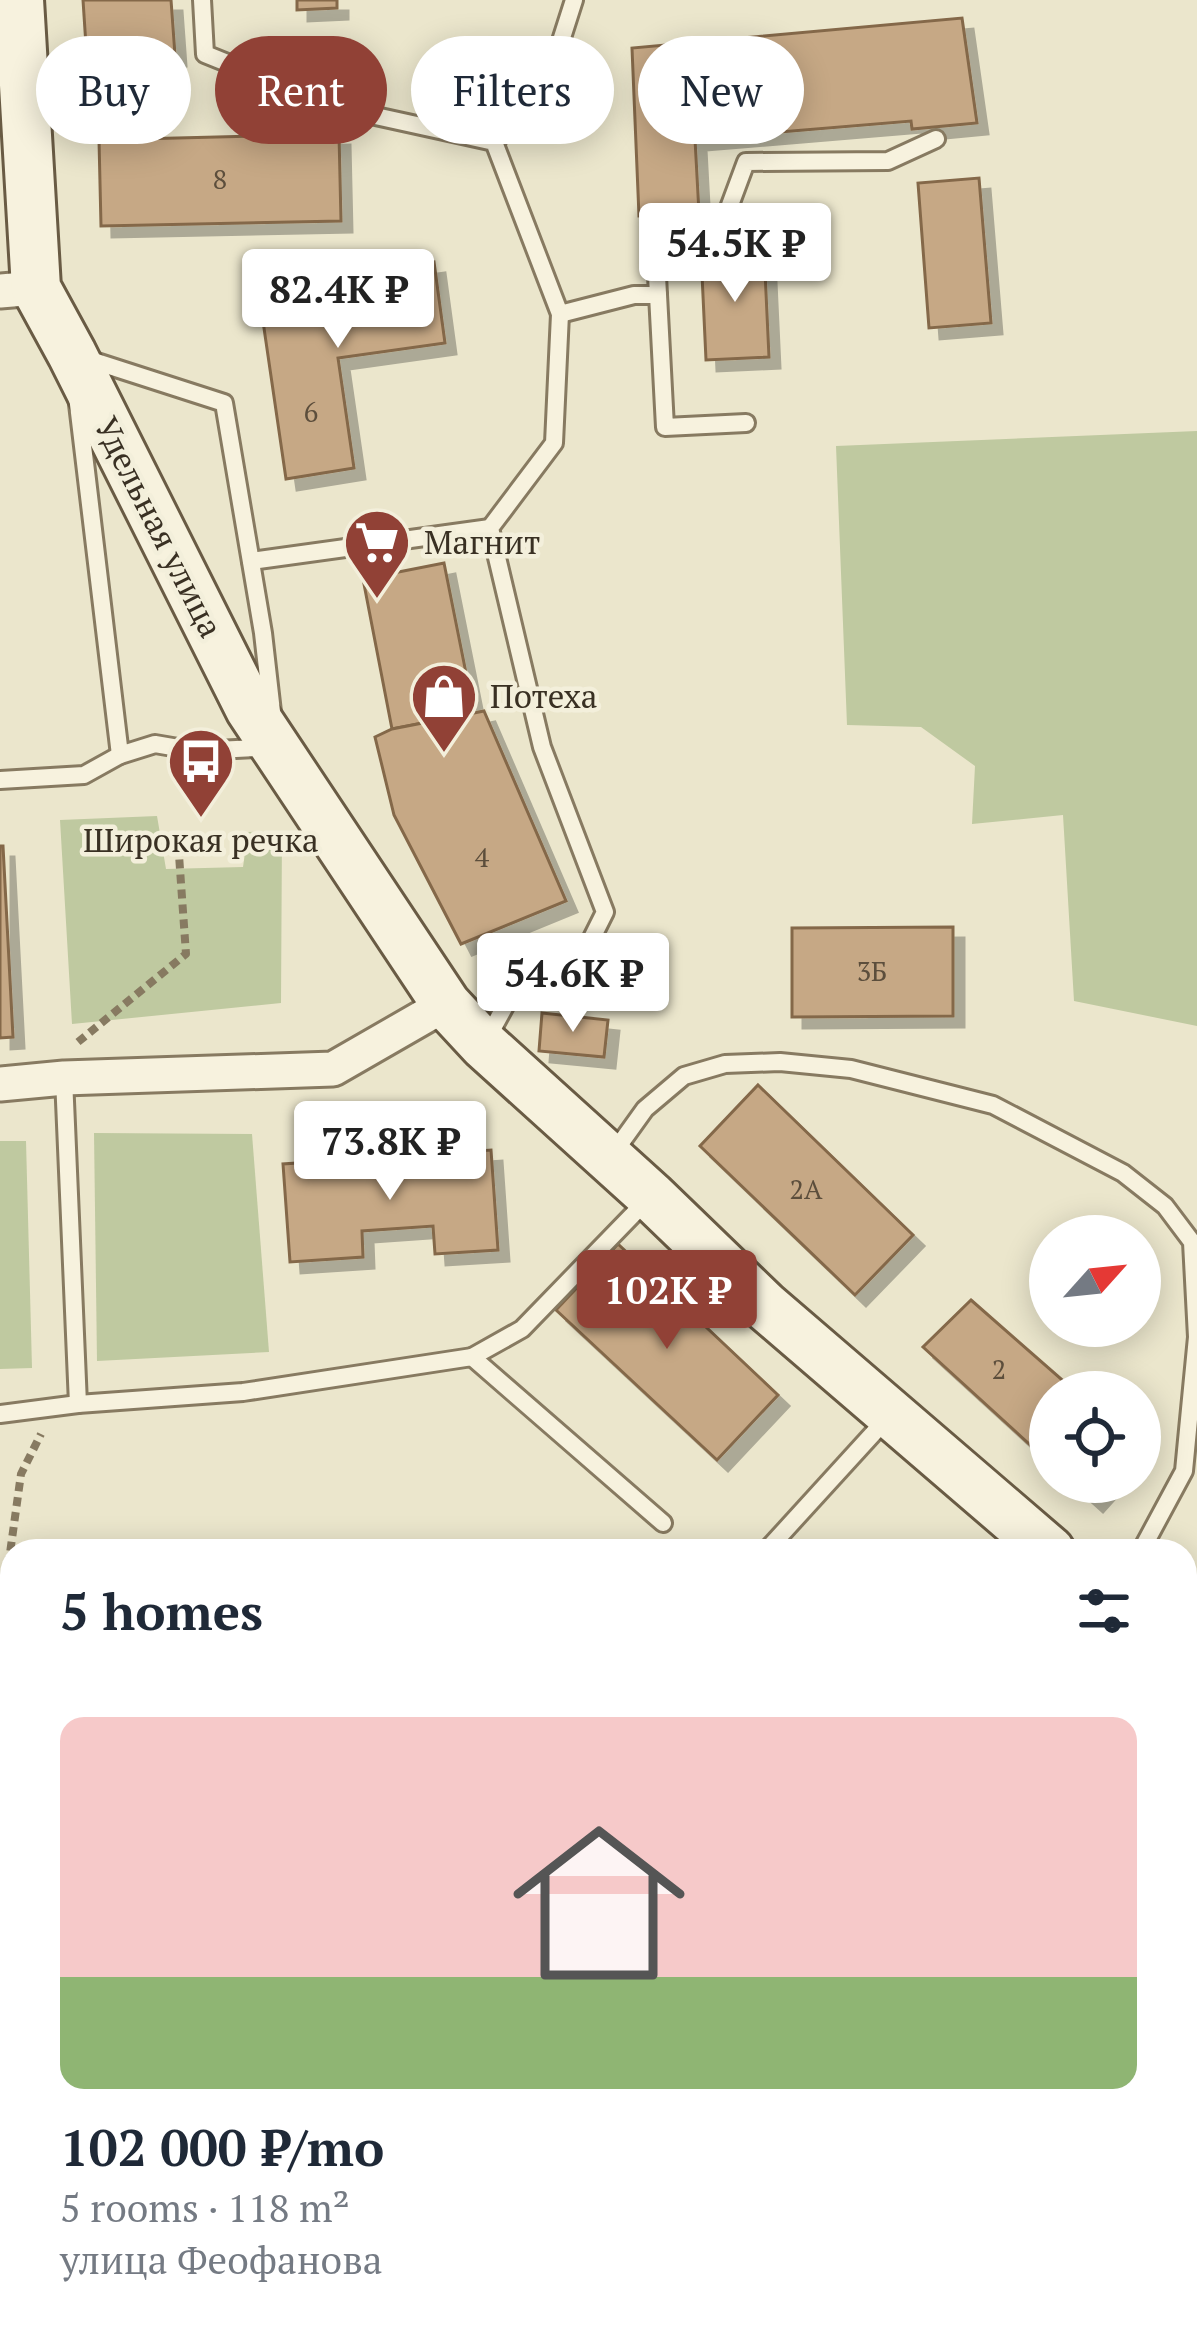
<!DOCTYPE html>
<meta charset="utf-8">
<style>
body{margin:0;font-family:"PT Serif",serif;background:#f6f6f7;color:#1f2937;height:100vh;display:flex;flex-direction:column;font-size:45px;white-space:nowrap}
*{box-sizing:border-box;margin:0}
p{font-size:39px;color:#747a83}
.icon{flex:none;width:66px;height:66px;fill:none;stroke:currentColor;stroke-width:2;stroke-linecap:round;stroke-linejoin:round}
.map{position:relative;flex:1;overflow:hidden}
.drawer{position:absolute;left:0px;top:1539px;width:1197px;height:804px;display:flex;flex-direction:column;background:#fff;border-radius:36px 36px 0 0;box-shadow:0 6px 30px #0003}
.drawer>*{flex:none}
.banner{position:absolute;left:36px;top:36px;width:1125px;height:108px;display:flex;gap:24px}
.needle{width:78px;rotate:63deg}
.buttons{position:absolute;left:1029px;top:1215px;display:grid;gap:24px}
.buttons a{display:grid;place-items:center;width:132px;height:132px;border-radius:50%;background:#fff;box-shadow:0 6px 30px #0003;font-size:60px}
.price{position:absolute;translate:-50% -102px;padding:0 27px;border-radius:12px;background:#fff;color:#222;font-size:39px;line-height:78px;filter:drop-shadow(0 3px 6px #0008)}
.price::after{content:'';position:absolute;left:50%;top:72px;width:36px;height:27px;margin-left:-18px;background:inherit;clip-path:polygon(0 0,100% 0,50% 100%)}
.price.active{background:#914136;color:#fff}
ul{padding:0;list-style:none}
li{display:grid;align-content:center;gap:24px;height:636px;padding:0 60px}
li span{display:grid;place-items:center;height:372px;border-radius:24px;color:#555}
li>.icon{margin-inline-start:auto}
span .icon{width:216px;height:216px;fill:#fffc;stroke-width:1}
li b{font-size:51px}
h2{display:flex;justify-content:space-between;align-items:center;height:144px;padding:0 60px;font-size:51px}
.pill{padding:0 42px;border-radius:54px;background:#fff;box-shadow:0 6px 30px #0003;font-size:42px;line-height:108px}
.pill.active{background:#914136;color:#fff}
.map>svg:first-child{display:block}
.green{fill:#bfc9a0}
.lines{fill:none;stroke-linecap:round;stroke-linejoin:round}
.stream{stroke:#728f8b;stroke-width:12}
.building{fill:#c6a885;stroke:#846849;stroke-width:3;filter:url(#shadow)}
.lane-casing{stroke:#877a61;stroke-width:22}
.street-casing{stroke:#877a61;stroke-width:39}
.secondary-casing{stroke:#695b44;stroke-width:54}
.path{stroke:#877a61;stroke-width:8;stroke-dasharray:9 6;stroke-linecap:butt}
.lane{stroke:#f7f2de;stroke-width:16}
.street{stroke:#f7f2de;stroke-width:33}
.secondary{stroke:#f7f2de;stroke-width:48}
.labels{text-anchor:middle;stroke-width:9;stroke-linejoin:round;paint-order:stroke}
.number-label{font-size:27px;fill:#5c4e3c}
.street-label{font-size:33px;fill:#393023;stroke:#f3efdb}
.poi-label{font-size:33px;fill:#393023;stroke:#f3efdb;text-anchor:start}
</style>
<div class="map">
<svg width="1197" height="2343" viewBox="0 0 1197 2343">
<defs>
<filter id="shadow"><feDropShadow dx="11" dy="11" stdDeviation="0" flood-color="#0004"/></filter>
</defs>
<rect width="100%" height="100%" fill="#ebe6cc"/>
<g class="green">
<polygon points="1197,431 1197,1026 1074,1001 1063,815 972,824 975,766 921,727 847,725 836,446"/>
<polygon points="157,816 166,869 243,867 248,832 282,831 281,1003 72,1024 60,820"/>
<polygon points="94,1133 252,1134 269,1352 97,1361"/>
<polygon points="0,1141 26,1141 32,1368 0,1369"/>
</g>
<g class="lines">
<g class="stream">
<polyline points="1185,1732 1197,1715"/>
<polyline points="997,2343 1002,2331"/>
</g>
</g>
<g class="building">
<polygon points="83,0 171,0 175,55 87,61"/>
<polygon points="297,0 337,0 337,8 297,10"/>
<polygon points="962,18 977,123 912,129 911,121 695,139 699,213 639,216 632,48"/>
<polygon points="339,134 341,221 101,226 99,140"/>
<polygon points="979,178 991,323 929,328 918,183"/>
<polygon points="764,250 769,357 706,360 701,253"/>
<polygon points="434,262 445,343 338,358 354,468 286,479 258,287"/>
<polygon points="444,563 474,713 392,729 363,579"/>
<polygon points="484,711 566,901 461,944 394,815 375,737 392,729"/>
<polygon points="0,846 3,846 13,1037 0,1038"/>
<polygon points="953,927 953,1016 792,1017 792,928"/>
<polygon points="542,1013 608,1020 604,1057 539,1051"/>
<polygon points="758,1085 913,1235 855,1295 700,1146"/>
<polygon points="491,1150 498,1250 435,1254 433,1226 362,1231 363,1257 290,1262 283,1164"/>
<polygon points="618,1244 778,1395 717,1460 556,1310"/>
<polygon points="971,1300 1076,1392 1050,1392 1050,1463 923,1347"/>
<polygon points="1071,1482 1109,1482 1092,1501"/>
</g>
<g class="lines">
<defs>
<g id="lane">
<polyline points="202,0 205,54 339,108 494,142 560,314 554,443 490,528 542,747 605,912 583,956 511,995 487,1039"/>
<polyline points="494,142 544,94 574,0"/>
<polyline points="560,314 634,295 658,295"/>
<polygon points="72,354 224,403 263,633 276,747 196,751 155,744 120,755"/>
<polyline points="746,423 665,427 655,238 720,232 746,162 888,161 936,139"/>
<polyline points="251,561 490,528"/>
<polyline points="0,780 84,775 120,755"/>
<polyline points="64,1078 78,1404"/>
<polyline points="612,1155 645,1109 684,1076 725,1064 780,1062 851,1069 993,1105 1123,1173 1165,1206 1192,1242 1197,1337 1184,1471 1141,1551"/>
<polyline points="472,1357 522,1329 650,1197"/>
<polyline points="0,1414 78,1404 243,1392 472,1357 663,1523"/>
<polyline points="766,1551 890,1415"/>
<polyline points="675,2331 697,2339 696,2343"/>
</g>
<g id="street">
<polyline points="0,291 36,288"/>
<polyline points="0,1084 64,1078 333,1069 446,1004"/>
</g>
<g id="secondary">
<polyline points="19,0 36,288 72,354 250,709 446,1004 484,1045 651,1196 765,1306 1050,1551"/>
<polyline points="1185,1671 1197,1682"/>
<polyline points="0,2045 12,2047"/>
<polyline points="1185,2285 1197,2294"/>
</g>
</defs>
<use href="#lane" class="lane-casing"/>
<use href="#street" class="street-casing"/>
<use href="#secondary" class="secondary-casing"/>
<g class="path">
<polyline points="78,1042 186,954 179,855"/>
<polyline points="0,1625 21,1474 41,1434"/>
<polyline points="0,2129 10,2100 12,2101"/>
<polyline points="794,2331 815,2339 818,2343"/>
<polyline points="494,2343 498,2331"/>
<polyline points="1162,2343 1175,2331"/>
</g>
<use href="#lane" class="lane"/>
<use href="#street" class="street"/>
<use href="#secondary" class="secondary"/>
</g>
<defs>
<symbol id="supermarket-pin" viewBox="-11 -11 22 30"><path d="M0 17L-7.5 6A9.5 9.5 0 1 1 7.5 6Z" fill="#914136" stroke="#f3efdb"/><path d="M-6-5.5h2.5l.6 2H6L4.5 2H-2.5L-4.4-4H-6ZM-1.5 3.2a1.3 1.3 0 1 0 .1 0ZM3 3.2a1.3 1.3 0 1 0 .1 0Z" fill="#fff"/></symbol>
<symbol id="shop-pin" viewBox="-11 -11 22 30"><path d="M0 17L-7.5 6A9.5 9.5 0 1 1 7.5 6Z" fill="#914136" stroke="#f3efdb"/><path d="M-5-2.5h2.3a2.7 3.5 0 0 1 5.4 0H5L5.5 6h-11ZM-1.5-2.5h3a1.5 2.3 0 0 0-3 0Z" fill="#fff"/></symbol>
<symbol id="bus-pin" viewBox="-11 -11 22 30"><path d="M0 17L-7.5 6A9.5 9.5 0 1 1 7.5 6Z" fill="#914136" stroke="#f3efdb"/><path d="M-5-6H5V4H4V6H2V4H-2V6H-4V4H-5ZM-3.5-4V0h7V-4ZM-3.5 1.2v1.5H-2V1.2ZM2 1.2v1.5H3.5V1.2Z" fill="#fff"/></symbol>
</defs>
<g fill-rule="evenodd">
<use href="#supermarket-pin" x="339" y="504" width="76" height="104"/>
<use href="#shop-pin" x="406" y="658" width="76" height="104"/>
<use href="#bus-pin" x="163" y="723" width="76" height="104"/>
</g>
<g class="labels">
<g class="number-label">
<text x="220" y="189">8</text>
<text x="311" y="422">6</text>
<text x="482" y="867">4</text>
<text x="872" y="981">3Б</text>
<text x="806" y="1199">2А</text>
<text x="999" y="1379">2</text>
</g>
<g class="street-label">
<text transform="translate(159 527) rotate(63)" y="12">Удельная улица</text>
</g>
<g class="poi-label">
<text x="424" y="554">Магнит</text>
<text x="490" y="708">Потеха</text>
<text x="201" y="852" text-anchor="middle">Широкая речка</text>
</g>
</g>
</svg>
<div class="buttons">
<a><svg class="needle" viewBox="-14 -14 28 28"><path d="M0-13l5 13h-10z" fill="#e53935"/><path d="M0 13l5-13h-10z" fill="#747a83"/></svg></a>
<a><svg class="icon" aria-label="locate" viewBox="0 0 24 24"><circle cx="12" cy="12" r="6"/><path d="M12 2v4M12 18v4M2 12h4M18 12h4"/></svg></a>
</div>
<b class="price" style="left:735px;top:305px">54.5K ₽</b>
<b class="price" style="left:338px;top:351px">82.4K ₽</b>
<b class="price" style="left:573px;top:1035px">54.6K ₽</b>
<b class="price" style="left:390px;top:1203px">73.8K ₽</b>
<b class="price active" style="left:667px;top:1352px">102K ₽</b>
<div class="banner">
<a class="pill">Buy</a>
<a class="pill active">Rent</a>
<a class="pill">Filters</a>
<a class="pill">New</a>
</div>
<section class="drawer">
<h2>5 homes<svg class="icon" aria-label="filters" viewBox="0 0 24 24"><path d="M4 7h16M4 17h16"/><circle cx="9" cy="7" r="2"/><circle cx="15" cy="17" r="2"/></svg></h2>
<ul>
<li><span style="background:linear-gradient(#f6c9c9 70%,#8fb573 0)"><svg class="icon" aria-label="home" viewBox="0 0 24 24"><path d="M3 11l9-7 9 7M6 9v11h12V9"/></svg></span><div><b>102 000 ₽/mo</b><p>5 rooms · 118 m²</p><p>улица Феофанова</p></div></li>
</ul>
</section>
</div>
